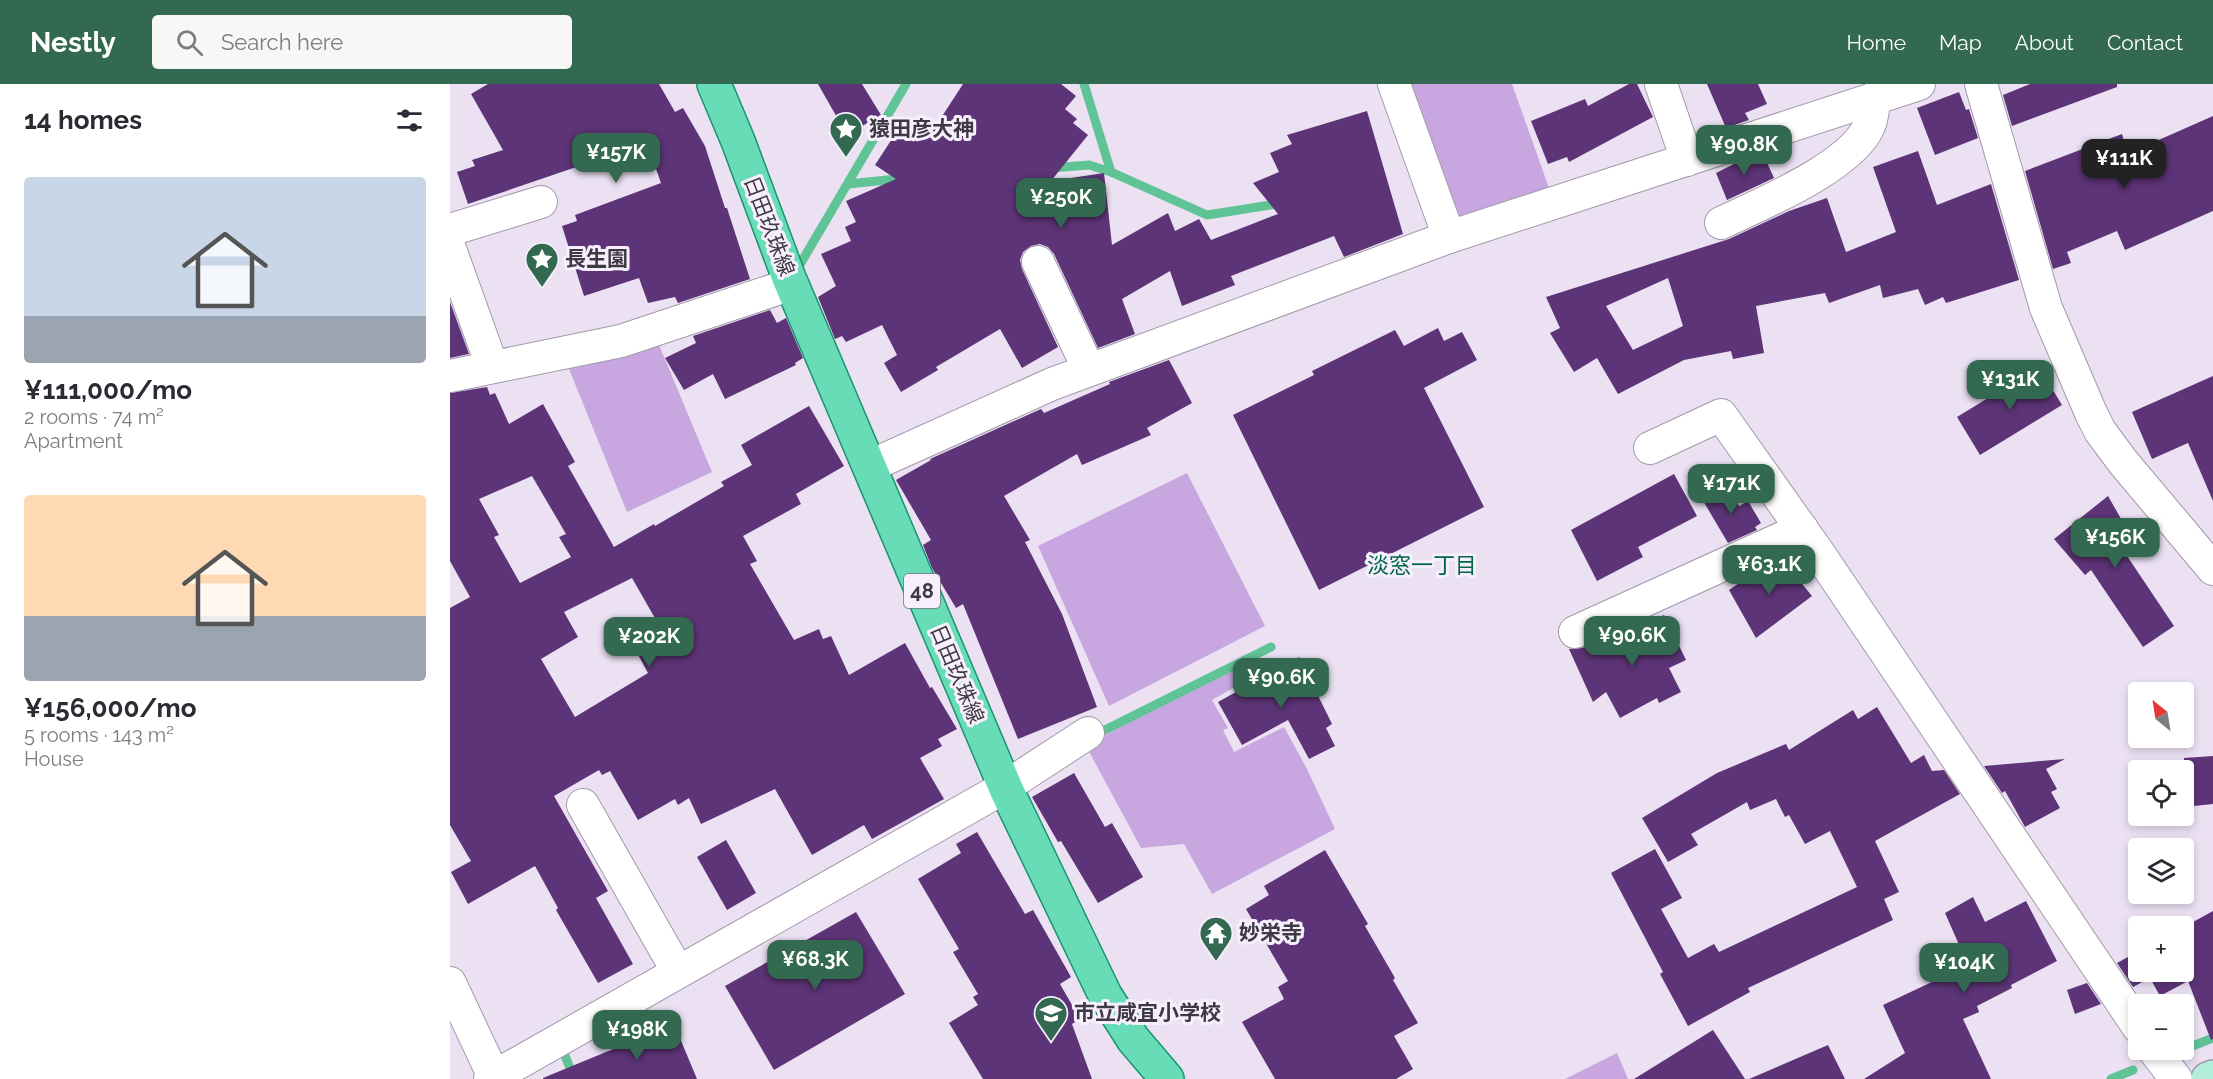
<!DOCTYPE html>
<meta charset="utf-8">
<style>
body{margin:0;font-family:Raleway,"Noto Sans JP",sans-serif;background:#f7f7f7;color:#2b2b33;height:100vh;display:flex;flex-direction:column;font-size:22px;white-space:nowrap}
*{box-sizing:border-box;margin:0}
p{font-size:20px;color:#7c7c81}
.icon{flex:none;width:33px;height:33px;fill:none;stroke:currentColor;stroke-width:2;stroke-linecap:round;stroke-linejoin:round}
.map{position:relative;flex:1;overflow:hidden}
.panel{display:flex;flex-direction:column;background:#fff;width:450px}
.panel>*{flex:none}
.needle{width:39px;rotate:330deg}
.buttons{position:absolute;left:1678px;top:598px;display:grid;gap:12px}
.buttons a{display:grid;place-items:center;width:66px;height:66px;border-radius:6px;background:#fff;box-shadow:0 3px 9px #0003;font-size:30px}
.price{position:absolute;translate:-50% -51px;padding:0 14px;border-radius:12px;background:#326950;color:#fff;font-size:20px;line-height:39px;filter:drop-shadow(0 2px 3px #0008)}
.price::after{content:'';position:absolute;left:50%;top:36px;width:18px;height:14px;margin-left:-9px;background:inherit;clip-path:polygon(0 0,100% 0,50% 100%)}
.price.active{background:#222;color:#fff}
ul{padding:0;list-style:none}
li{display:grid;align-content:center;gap:12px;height:318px;padding:0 24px}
li span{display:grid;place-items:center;height:186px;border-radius:6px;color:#555}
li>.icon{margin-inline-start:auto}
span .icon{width:108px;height:108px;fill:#fffc;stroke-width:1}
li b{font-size:26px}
h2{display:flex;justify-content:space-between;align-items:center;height:72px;padding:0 24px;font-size:26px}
header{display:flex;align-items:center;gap:36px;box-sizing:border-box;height:84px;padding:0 30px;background:#326950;color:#fff}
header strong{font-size:28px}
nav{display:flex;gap:33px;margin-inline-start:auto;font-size:21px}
.search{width:420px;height:54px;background:#f7f7f7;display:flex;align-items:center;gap:15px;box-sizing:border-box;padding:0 21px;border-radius:6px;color:#7c7c81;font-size:22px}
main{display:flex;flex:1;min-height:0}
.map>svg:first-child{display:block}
.green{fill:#c8a7e0}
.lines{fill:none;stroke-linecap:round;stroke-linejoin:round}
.stream{stroke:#60c396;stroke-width:9}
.building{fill:#5d3477;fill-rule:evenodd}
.street-casing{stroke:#a299aa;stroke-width:34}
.secondary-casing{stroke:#a299aa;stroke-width:36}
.primary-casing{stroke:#18946f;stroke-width:36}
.street{stroke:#fff;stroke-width:32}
.secondary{stroke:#b3eedb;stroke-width:33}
.primary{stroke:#68dcb7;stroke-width:33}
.labels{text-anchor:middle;stroke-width:6;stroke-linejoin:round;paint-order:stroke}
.shield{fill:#f7effd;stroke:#76707a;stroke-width:1.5}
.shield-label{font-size:20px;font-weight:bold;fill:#3e3a42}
.poi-label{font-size:21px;font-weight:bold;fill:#3e3a42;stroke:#f7effd;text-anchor:start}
.street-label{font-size:21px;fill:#3e3a42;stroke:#f7effd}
.neighbourhood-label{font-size:22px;fill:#016846;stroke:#f7effd}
</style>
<header>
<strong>Nestly</strong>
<div class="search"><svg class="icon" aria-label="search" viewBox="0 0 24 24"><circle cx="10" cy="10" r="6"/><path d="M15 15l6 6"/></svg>Search here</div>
<nav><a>Home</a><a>Map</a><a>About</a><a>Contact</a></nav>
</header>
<main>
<section class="panel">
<h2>14 homes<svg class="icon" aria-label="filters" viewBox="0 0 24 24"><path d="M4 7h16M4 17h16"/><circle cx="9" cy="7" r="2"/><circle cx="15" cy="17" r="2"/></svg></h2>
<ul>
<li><span style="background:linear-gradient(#c9d6e8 75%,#9aa5b1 0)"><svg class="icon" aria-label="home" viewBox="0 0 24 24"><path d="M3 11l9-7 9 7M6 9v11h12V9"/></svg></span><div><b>¥111,000/mo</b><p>2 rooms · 74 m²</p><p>Apartment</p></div></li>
<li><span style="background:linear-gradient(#ffd9b3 65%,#9aa5b1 0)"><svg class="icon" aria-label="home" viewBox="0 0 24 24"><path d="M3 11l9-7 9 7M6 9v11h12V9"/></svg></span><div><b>¥156,000/mo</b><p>5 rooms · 143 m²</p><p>House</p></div></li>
</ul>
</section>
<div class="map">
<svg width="1763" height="995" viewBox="0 0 1763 995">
<rect width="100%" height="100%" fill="#ebe1f3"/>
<g class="green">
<polygon points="955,0 1062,0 1099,104 1006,138"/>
<polygon points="207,256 262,388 177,428 117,280"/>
<polygon points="737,389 815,542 659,622 588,462"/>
<polygon points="795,575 804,592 762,616 778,644 773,646 784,668 834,643 857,685 885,745 762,810 734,760 691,764 636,662"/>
<polygon points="1167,969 1178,995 1115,995"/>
</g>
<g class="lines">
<g class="stream">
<polyline points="634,0 661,88 757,131 833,119"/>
<polyline points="602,84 639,81 661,88"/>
<polyline points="398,100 456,94"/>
<polyline points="345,189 456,0"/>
<polyline points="643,652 821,563"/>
<polyline points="111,961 124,995"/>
<polyline points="1715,973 1763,954"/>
<polyline points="1661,995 1683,986"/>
</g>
</g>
<g class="building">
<polygon points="38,0 209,0 225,28 233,24 255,62 275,124 277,124 300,195 228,219 225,213 198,219 189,194 134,212 112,142 127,137 125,131 211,99 197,59 18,120 7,88 25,82 22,76 53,66 21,10"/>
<polygon points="368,0 412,0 431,31 397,51"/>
<polygon points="513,0 611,0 626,12 615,25 627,35 623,39 638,51 601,97 654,89 662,161 718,129 725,147 749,135 761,156 828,130 803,99 829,88 820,69 842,60 837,51 917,27 953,150 894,173 884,152 781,192 785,201 732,222 720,187 672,215 685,250 648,264 604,170 598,163 590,160 581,162 573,168 570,176 572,185 608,263 572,284 550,245 486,283 488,286 451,308 434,279 447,271 432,241 396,258 392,252 385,255 368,213 386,202 371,170 401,157 395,143 406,138 396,117 446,95 425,81 453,38 478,54"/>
<polygon points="1179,0 1187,0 1203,33 1119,78 1117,73 1098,80 1081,37 1135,15 1138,22"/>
<polygon points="1257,0 1308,0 1317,20 1295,29 1299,36 1276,44"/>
<polygon points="1580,0 1667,0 1667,3 1562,42 1553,11"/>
<polygon points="1509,8 1516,26 1519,25 1528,54 1485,71 1467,24"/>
<polygon points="1763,32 1763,127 1675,166 1667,147 1617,168 1621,179 1603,185 1575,87 1672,50 1677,70"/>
<path d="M1468,67l19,54 54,-21 28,96 -73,23 -3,-6 -18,8 -7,-16 -35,9 -3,-13 -51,18 -4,-10 -69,13 8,47 -31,6 -2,-8 -47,9 -66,34 -21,-36 -23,14 -24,-39 10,-5 -14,-31 183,-58 60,-28 38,-13 19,54 50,-20 -23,-65zM1218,194l15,48 -50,24 -27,-44z"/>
<polygon points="1313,70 1324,94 1277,116 1266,89 1290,77"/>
<polygon points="0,218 19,270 0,274"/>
<polygon points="320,226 327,239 336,234 353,274 345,279 346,281 275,315 263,290 234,306 215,274 246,259 243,252"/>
<polygon points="988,244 994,257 1012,248 1027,276 974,304 1034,423 869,506 783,331 864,291 862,287 945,246 954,262"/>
<polygon points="719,276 742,319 697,344 701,351 632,381 627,370 554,412 580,456 575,458 612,530 647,623 568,655 513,520 506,524 482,484 473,461 481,456 446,396 481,376 480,375 591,325 594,329 660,300 659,298"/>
<polygon points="1589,283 1612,321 1530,371 1507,333"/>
<polygon points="1763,292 1763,417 1738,359 1702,375 1682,328"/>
<path d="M37,303l3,8 5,-2 14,31 34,-20 32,58 -7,4 46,81 40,-23 1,2 69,-40 -3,-4 31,-17 -11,-20 68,-39 35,60 -48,28 5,10 -58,32 14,25 -7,3 44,76 25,-11 4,10 8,-3 18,39 56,-32 25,45 2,-1 25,42 -19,10 4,7 -22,12 24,41 -72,40 -8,-14 -52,30 -37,-66 -74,35 -12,-26 -11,7 -3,-6 -37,21 -28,-49 -8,4 -3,-5 -45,26 54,95 -12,7 37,66 -35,19 -42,-73 2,-2 -23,-42 -67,38 -17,-32 20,-11 -21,-36v-217l20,-11 -20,-36v-168zM82,392l34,58 -7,3 12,20 -51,26 -26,-46 5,-2 -20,-36zM182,494l24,42 -28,16 20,37 -73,44 -34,-58 37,-22 -14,-25z"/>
<polygon points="1224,390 1247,432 1188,463 1193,473 1147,497 1121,446"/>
<polygon points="1277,401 1289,422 1298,417 1311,439 1305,443 1307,446 1278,459 1252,415"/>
<polygon points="1658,412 1682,454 1671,463 1724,542 1693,563 1641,486 1635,491 1604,455"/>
<polygon points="1331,474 1362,512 1306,554 1279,506 1298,493 1296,490"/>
<polygon points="1214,531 1236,576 1219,584 1231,608 1209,619 1207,614 1170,634 1156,608 1143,618 1119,565 1132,564 1157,553 1159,558"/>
<polygon points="849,573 882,640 876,644 885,662 859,675 838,636 792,661 768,618"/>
<polygon points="1427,623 1461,679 1474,671 1482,687 1494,686 1510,710 1425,757 1449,808 1434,815 1443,836 1298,904 1300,908 1238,942 1210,890 1213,888 1161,789 1205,765 1232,814 1211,825 1238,874 1264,860 1269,868 1407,803 1380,747 1355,760 1339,731 1335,733 1326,715 1300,726 1297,718 1241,750 1248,761 1218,778 1192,734 1267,689 1336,660 1339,666 1403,626 1408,635"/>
<polygon points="1763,672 1763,720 1734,723 1734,674"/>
<polygon points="1615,675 1596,685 1607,705 1601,708 1610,724 1575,743 1555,707 1552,709 1534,682"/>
<polygon points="624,689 655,743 662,739 693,793 648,819 611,757 608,758 582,713"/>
<polygon points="527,748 575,830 583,826 621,893 610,900 630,935 622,940 642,995 533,995 499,939 528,921 523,913 528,910 503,868 509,865 468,795 511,769 506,760"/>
<polygon points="276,756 306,809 277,826 247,773"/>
<polygon points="875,766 918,840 915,842 945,894 943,896 968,939 944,952 963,985 946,995 825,995 792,938 834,915 828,903 838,897 796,825 819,811 814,802"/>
<polygon points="1523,813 1535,838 1576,817 1607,877 1561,901 1562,904 1527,922 1529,928 1513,935 1541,995 1414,995 1455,969 1433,921 1518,881 1495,829"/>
<polygon points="1763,827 1763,955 1761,956 1738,897 1710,912 1700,894 1683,903 1667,879 1689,867 1689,888 1734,888 1734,843"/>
<polygon points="406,828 455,910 324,986 275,902"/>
<polygon points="1637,899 1651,920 1625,930 1617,906"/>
<polygon points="224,940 247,995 93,995 93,994"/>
<polygon points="1263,946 1295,995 1184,995"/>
<polygon points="1378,961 1395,995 1299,995"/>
</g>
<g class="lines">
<defs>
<g id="street">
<polyline points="944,0 999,153"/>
<polyline points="1211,0 1237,76"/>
<polyline points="1531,0 1596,224 1641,329 1650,347 1673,378 1763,485"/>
<path d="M1271,139c40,-19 130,-56 148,-97 4,-9 4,-19 5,-28"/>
<polyline points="0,146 91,118"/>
<polyline points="0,165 42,282"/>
<polyline points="588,178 639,286"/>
<polyline points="0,292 171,257 342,200"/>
<polyline points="1200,364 1271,331 1368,468 1689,944"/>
<polyline points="420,382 602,300 999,153 1469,0"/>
<polyline points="1125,548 1352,445"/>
<polyline points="133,721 228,888"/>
<polyline points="0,899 44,993"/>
<polyline points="1704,966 1726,995"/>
<polyline points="40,995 555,703 638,649"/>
</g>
<polyline id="secondary" points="1758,995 1763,993"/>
<polyline id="primary" points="264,0 288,57 339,194 557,707 655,911 683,955 717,995"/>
</defs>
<use href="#street" class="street-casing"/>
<use href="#secondary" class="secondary-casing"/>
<use href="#primary" class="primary-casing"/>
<use href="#street" class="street"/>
<use href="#secondary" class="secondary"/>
<use href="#primary" class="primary"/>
</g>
<defs>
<symbol id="sight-pin" viewBox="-11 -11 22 30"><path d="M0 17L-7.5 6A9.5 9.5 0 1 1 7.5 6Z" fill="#326950" stroke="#f7effd"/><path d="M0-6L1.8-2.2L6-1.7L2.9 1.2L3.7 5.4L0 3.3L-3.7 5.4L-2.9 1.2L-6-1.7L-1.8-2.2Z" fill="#fff"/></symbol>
<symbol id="temple-pin" viewBox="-11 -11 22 30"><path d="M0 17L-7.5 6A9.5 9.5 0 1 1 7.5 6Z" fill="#326950" stroke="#f7effd"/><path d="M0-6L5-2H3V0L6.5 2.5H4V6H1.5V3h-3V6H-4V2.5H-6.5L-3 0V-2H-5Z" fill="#fff"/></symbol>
<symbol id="school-pin" viewBox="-11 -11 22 30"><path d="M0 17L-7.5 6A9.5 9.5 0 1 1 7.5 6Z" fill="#326950" stroke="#f7effd"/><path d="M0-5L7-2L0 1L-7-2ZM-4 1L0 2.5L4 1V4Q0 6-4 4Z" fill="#fff"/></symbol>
</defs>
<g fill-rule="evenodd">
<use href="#sight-pin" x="377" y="26" width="38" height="52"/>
<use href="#sight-pin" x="73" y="156" width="38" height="52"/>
<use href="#temple-pin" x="747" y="830" width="38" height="52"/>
<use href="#school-pin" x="582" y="910" width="38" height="52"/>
</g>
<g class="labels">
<rect class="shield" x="454" y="490" width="36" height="34" rx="4.5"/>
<g class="shield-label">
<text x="472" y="514">48</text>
</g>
<g class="poi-label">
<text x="419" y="52">猿田彦大神</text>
<text x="115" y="182">長生園</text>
<text x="789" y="856">妙栄寺</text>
<text x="624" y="936">市立咸宜小学校</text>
</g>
<g class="street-label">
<text transform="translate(319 142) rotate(69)" y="7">日田玖珠線</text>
<text transform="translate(507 590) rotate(67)" y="7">日田玖珠線</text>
</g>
<g class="neighbourhood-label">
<text x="972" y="489">淡窓一丁目</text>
</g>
</g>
</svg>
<div class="buttons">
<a><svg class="needle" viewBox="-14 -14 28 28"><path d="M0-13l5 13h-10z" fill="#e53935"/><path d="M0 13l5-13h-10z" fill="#7c7c81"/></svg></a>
<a><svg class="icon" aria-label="locate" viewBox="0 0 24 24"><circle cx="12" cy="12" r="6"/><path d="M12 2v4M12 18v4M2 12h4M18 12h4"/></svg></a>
<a><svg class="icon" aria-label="layers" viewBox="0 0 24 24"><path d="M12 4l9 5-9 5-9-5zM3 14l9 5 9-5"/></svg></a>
<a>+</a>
<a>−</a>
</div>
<b class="price" style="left:1294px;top:92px">¥90.8K</b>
<b class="price" style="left:166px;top:100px">¥157K</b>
<b class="price active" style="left:1674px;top:106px">¥111K</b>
<b class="price" style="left:611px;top:145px">¥250K</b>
<b class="price" style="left:1560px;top:327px">¥131K</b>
<b class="price" style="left:1281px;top:431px">¥171K</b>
<b class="price" style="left:1665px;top:485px">¥156K</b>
<b class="price" style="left:1319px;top:512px">¥63.1K</b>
<b class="price" style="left:1182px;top:583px">¥90.6K</b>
<b class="price" style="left:199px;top:584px">¥202K</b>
<b class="price" style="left:831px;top:625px">¥90.6K</b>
<b class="price" style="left:365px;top:907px">¥68.3K</b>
<b class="price" style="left:1514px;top:910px">¥104K</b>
<b class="price" style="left:187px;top:977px">¥198K</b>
</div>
</main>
